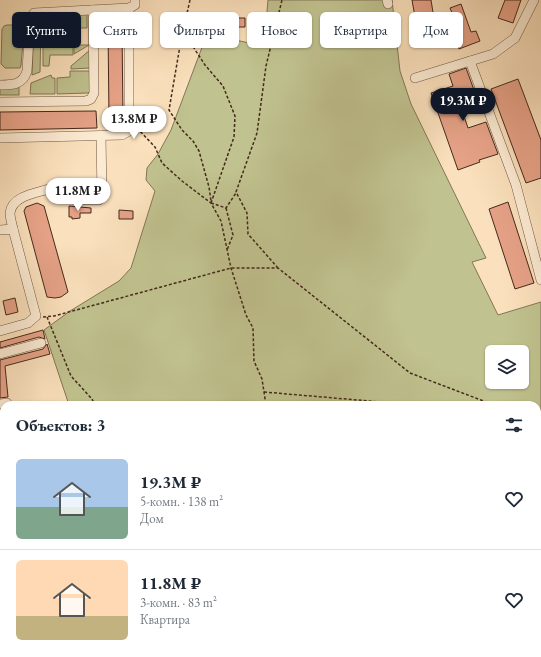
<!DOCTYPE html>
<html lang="ru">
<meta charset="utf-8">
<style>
body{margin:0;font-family:"EB Garamond",serif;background:#f2f2f3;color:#1f2937;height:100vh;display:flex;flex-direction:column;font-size:15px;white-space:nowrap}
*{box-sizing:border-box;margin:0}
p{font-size:13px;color:#747a83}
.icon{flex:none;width:22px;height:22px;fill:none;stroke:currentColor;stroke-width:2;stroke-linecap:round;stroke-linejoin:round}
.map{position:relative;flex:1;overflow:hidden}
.details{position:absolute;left:0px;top:401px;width:541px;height:256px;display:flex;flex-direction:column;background:#fff;border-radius:12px 12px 0 0;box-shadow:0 1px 3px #0004}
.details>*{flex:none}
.hud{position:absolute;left:12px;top:12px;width:517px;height:36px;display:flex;gap:8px}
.controls{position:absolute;left:485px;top:345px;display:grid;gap:8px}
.controls a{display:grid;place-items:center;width:44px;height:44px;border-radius:6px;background:#fff;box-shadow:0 1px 3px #0004;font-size:20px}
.price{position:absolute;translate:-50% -34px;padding:0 9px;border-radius:14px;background:#fff;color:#222;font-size:13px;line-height:26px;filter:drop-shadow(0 1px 2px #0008)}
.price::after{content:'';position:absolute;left:50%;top:24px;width:12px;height:9px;margin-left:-6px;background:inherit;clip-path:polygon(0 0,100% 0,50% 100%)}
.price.active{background:#111827;color:#fff}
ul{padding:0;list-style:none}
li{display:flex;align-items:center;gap:12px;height:100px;padding:0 16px}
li+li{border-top:1px solid #e0e1e3}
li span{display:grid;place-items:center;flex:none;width:112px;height:80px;border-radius:6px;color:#555}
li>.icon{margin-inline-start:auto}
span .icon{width:48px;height:48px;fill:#fffc;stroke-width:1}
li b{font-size:17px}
h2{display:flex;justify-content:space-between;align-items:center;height:48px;padding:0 16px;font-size:17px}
.tag{padding:0 14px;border-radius:6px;background:#fff;box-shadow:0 1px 3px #0004;font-size:14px;line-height:36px}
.tag.active{background:#111827;color:#fff}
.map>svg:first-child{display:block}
.green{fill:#c0c28f;stroke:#827656;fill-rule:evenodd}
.building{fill:#e6a287;stroke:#45291c}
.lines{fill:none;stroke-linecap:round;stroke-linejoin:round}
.minor-casing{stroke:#725744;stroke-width:10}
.path{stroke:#45291c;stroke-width:1.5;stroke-dasharray:3 2;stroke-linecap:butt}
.minor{stroke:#fcebd3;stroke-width:9}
</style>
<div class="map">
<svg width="541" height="657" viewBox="0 0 541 657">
<rect width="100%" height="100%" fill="#fae0bc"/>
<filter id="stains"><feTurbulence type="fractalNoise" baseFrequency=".005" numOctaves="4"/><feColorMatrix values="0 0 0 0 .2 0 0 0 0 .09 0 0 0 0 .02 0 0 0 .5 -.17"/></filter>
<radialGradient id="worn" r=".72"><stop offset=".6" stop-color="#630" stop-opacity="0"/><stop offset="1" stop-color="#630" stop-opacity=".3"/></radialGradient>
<g class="green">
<path d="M268,0h124l8,71 11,33 75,154 -14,4 26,53 43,-13v157l-4,3v-57h-468l-25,-75 26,-19 49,-30 12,-13 24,-77 -9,-11 1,-12 11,-14 13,-24 42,-112h13l9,22 29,6zM492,352h30v30h-30z"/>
<polygon points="79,14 87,14 87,28 76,28 77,45 89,45 74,54 74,25 64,25 64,19 79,19"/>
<polygon points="61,18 60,25 41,25 40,72 32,75 34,23 40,19"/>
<path d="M7,25c6,0 13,-1 17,5l-3,35 -1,3h-15l-4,-4 1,-35 2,-3z"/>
<polygon points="43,26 73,26 73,55 50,55 49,66 43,66"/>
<polygon points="90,50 90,68 71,69 71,66"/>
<polygon points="70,71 90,71 90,91 88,93 57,94 57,78 70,77"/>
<polygon points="51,75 52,78 55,78 55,94 30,94 31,83"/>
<rect x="0" y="87" width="19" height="8"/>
<polygon points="541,482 541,657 247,657 254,653 537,653 537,484"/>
<polygon points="190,653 222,653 212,657 192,657"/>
</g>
<g class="building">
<polygon points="412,0 431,0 436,31 418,34"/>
<polygon points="505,0 521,0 513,23 498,18"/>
<polygon points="461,4 471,32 476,31 480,41 459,49 455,38 461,35 450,8"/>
<polygon points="238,18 245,18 245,27 237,27"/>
<polygon points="108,28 122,28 123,118 109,118"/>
<polygon points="466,68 478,101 461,107 468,128 486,122 498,154 479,160 480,162 458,170 431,93 453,86 449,74"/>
<polygon points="518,79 541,140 541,178 526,183 491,89"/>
<polygon points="96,111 97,128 0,130 0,112"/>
<polygon points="508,202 534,283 515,289 489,209"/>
<polygon points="37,203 44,206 68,292 61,297 55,298 47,297 24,211 26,207"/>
<polygon points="69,206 91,208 91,213 80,213 80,218 72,219 72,217 69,217"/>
<polygon points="119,210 133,211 133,219 119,219"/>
<polygon points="15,298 18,312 6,315 3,301"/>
<polygon points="43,330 45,339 39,337 0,348 0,342"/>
<polygon points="47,344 50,354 5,366 8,397 0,398 0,360 43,349"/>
</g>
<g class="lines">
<defs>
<g id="minor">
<polyline points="387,0 388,4"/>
<polyline points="470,61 516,185 541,280"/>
<polyline points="415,78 493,54 515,38 534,0"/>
<path d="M0,85c12,0 23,0 27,-14l3,-52 4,-6 95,-5 6,-3v-5"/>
<polyline points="0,102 86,101 91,99 94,93 93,10"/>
<polyline points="0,138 122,135 129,131 129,8"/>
<polyline points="75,200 99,200 102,196 101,136"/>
<path d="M13,229c-1,-5 -3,-11 -3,-16 2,-18 28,-20 42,-25"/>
<polyline points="0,230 13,229 36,316 28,323 0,331"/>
<polyline points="0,354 41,343"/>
<polyline points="0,404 7,403"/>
<polyline points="0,458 4,458"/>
<polyline points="0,501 4,510"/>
<polyline points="23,653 23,657"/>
</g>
</defs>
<use href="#minor" class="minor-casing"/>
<g class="path">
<polyline points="190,0 181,40 192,45 205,65 223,86 235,116 234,137 211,203"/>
<polyline points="181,40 169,110 182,130 193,141 199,151 209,187 211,201"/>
<polyline points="137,128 155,147 162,163 182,181 211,203 221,221 231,268 246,315 253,328 254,361 262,379 266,405"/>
<polyline points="211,203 226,208 236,193"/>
<polyline points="226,208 233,235 227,250"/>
<polyline points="278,268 248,234 247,213 236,192 257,133 266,66 282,0"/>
<polyline points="43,317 54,316 231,268 278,268 410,373 494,405"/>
<polyline points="47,317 71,376 92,399 95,405"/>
<polyline points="264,392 416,405"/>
<polyline points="537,433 541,437"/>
<polyline points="302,653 303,657"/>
<polyline points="281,657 287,653"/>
</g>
<use href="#minor" class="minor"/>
</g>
<rect width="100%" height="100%" filter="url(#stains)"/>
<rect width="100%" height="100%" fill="url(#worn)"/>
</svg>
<div class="controls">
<a><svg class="icon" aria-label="layers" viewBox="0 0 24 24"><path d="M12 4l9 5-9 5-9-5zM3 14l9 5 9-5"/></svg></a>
</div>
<b class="price active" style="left:463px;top:122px">19.3M ₽</b>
<b class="price" style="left:134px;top:140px">13.8M ₽</b>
<b class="price" style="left:78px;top:212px">11.8M ₽</b>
<div class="hud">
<a class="tag active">Купить</a>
<a class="tag">Снять</a>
<a class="tag">Фильтры</a>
<a class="tag">Новое</a>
<a class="tag">Квартира</a>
<a class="tag">Дом</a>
</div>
<section class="details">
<h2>Объектов: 3<svg class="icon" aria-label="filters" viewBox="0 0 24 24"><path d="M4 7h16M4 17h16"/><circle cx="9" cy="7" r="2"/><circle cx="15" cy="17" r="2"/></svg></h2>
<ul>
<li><span style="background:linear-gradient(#a9c7e8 60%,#7fa58c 0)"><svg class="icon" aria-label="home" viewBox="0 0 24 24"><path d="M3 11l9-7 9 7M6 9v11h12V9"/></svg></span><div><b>19.3M ₽</b><p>5-комн. · 138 m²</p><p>Дом</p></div><svg class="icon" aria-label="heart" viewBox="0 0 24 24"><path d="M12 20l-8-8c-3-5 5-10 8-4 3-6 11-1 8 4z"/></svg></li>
<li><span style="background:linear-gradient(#ffd9b3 70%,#c2b280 0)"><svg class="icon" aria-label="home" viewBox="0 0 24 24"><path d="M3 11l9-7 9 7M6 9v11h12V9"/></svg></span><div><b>11.8M ₽</b><p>3-комн. · 83 m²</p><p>Квартира</p></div><svg class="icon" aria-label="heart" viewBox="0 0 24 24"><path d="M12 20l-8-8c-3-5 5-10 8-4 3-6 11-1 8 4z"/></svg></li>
</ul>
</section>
</div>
